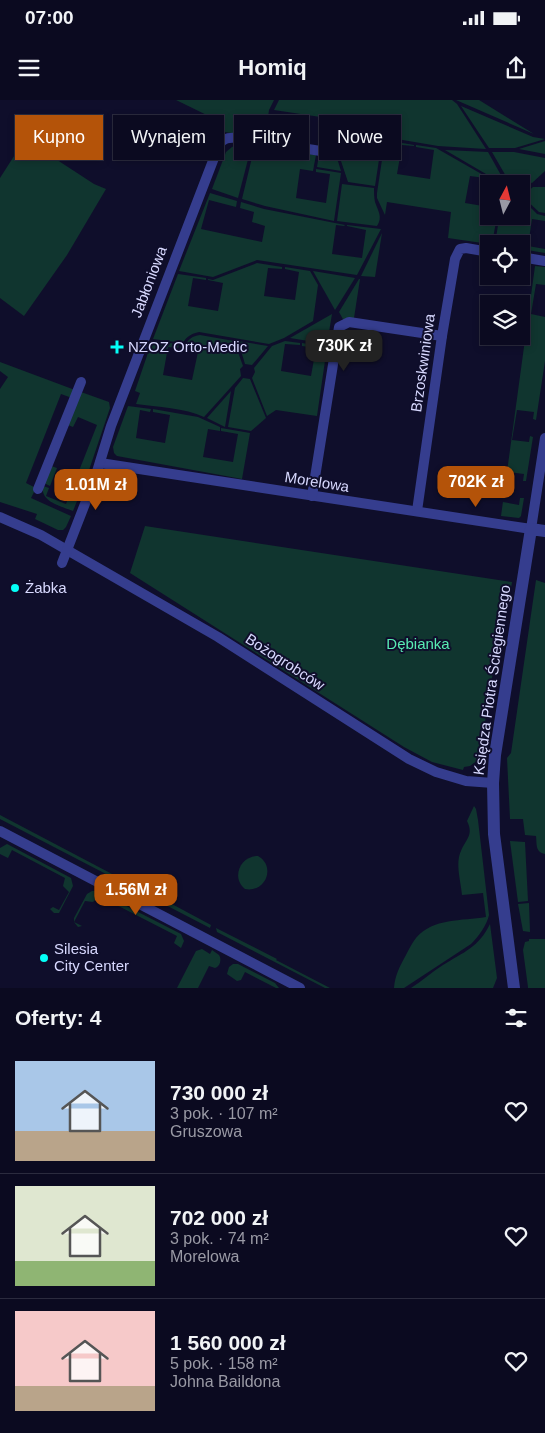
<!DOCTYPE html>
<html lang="pl">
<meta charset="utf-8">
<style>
body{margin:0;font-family:Helvetica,sans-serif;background:#141329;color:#f1f3f6;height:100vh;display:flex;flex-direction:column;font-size:19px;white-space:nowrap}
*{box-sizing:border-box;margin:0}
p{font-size:16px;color:#9a9aa5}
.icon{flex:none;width:28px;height:28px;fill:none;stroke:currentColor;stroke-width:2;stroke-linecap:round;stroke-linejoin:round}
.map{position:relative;height:888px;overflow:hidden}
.panel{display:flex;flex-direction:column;background:#0b0a20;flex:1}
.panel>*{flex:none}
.top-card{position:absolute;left:15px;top:15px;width:515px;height:45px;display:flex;gap:10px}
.needle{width:32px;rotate:7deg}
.controls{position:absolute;left:480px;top:75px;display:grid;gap:10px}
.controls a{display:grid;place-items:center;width:50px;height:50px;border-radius:0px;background:#0b0a20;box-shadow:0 2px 8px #0003,0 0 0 1px #2b2b3e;font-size:25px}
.price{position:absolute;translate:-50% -42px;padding:0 11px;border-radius:10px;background:#b45309;color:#fff;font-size:16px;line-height:32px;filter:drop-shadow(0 1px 2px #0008)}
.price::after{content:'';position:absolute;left:50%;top:30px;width:15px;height:11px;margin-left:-8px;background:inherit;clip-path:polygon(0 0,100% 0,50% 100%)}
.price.selected{background:#222;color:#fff}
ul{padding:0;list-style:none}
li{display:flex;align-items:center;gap:15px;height:125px;padding:0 15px}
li+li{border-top:1px solid #2b2b3e}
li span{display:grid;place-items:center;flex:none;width:140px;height:100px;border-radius:0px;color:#555}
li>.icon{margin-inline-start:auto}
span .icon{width:60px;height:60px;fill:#fffc;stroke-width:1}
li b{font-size:21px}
h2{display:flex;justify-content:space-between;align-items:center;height:60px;padding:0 15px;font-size:21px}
.tag{padding:0 18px;border-radius:0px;background:#0b0a20;box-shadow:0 2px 8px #0003,0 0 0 1px #2b2b3e;font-size:18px;line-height:45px}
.tag.selected{background:#b45309;color:#fff}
.status{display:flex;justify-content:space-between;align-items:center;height:35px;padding:0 25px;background:#0b0a20;direction:ltr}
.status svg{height:14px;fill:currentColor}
header{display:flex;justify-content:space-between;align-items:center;height:65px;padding:0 15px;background:#0b0a20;font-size:22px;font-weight:700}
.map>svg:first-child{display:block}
.green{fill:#10352f}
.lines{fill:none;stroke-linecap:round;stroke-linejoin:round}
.minor{stroke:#353d8e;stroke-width:10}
.tertiary{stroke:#353d8e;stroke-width:12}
.poi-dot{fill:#04fff7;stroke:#0f0e2b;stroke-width:2}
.labels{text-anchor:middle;stroke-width:4;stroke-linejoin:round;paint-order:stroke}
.street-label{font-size:15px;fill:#d8d9ff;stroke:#0f0e2b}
.poi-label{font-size:15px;fill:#d8d9ff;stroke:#0f0e2b;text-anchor:start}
.park-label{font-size:15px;fill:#58ebb3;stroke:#0f0e2b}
</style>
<div class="status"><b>07:00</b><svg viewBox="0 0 49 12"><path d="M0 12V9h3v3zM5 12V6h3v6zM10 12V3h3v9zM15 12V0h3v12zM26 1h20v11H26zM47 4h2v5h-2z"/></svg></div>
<header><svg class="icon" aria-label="menu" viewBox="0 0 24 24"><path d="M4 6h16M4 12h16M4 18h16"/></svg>Homiq<svg class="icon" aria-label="share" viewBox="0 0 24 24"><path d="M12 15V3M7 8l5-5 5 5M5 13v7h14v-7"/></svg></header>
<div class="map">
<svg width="545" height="888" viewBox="0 0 545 888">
<rect width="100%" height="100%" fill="#0f0e2b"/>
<g class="green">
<polygon points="176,0 274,0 269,10 265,38 218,31 221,22"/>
<polygon points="279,0 452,0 457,4 486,49 438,46 385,37 347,21 274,10"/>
<polygon points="456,0 479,0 534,34"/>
<polygon points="461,6 533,37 545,39 515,48 489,48"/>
<polygon points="347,25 382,40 375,86 348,82 340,58 341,57"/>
<polygon points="25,39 94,84 106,89 67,155 24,216 0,198 0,78"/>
<polygon points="385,40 414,45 414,46 402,45 397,74 430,79 434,50 416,47 416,45 436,48 485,76 485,78 470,76 465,103 489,107 489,116 497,116 492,144 489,144 448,138 451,112 387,102 385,115 377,98 377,93"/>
<polygon points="545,41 545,54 519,49"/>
<polygon points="240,44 252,44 238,98 212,89 226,52 232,47"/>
<polygon points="255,45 316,55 313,71 300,69 296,98 326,103 330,74 316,72 316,69 341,73 334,121 265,106 242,99"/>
<polygon points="445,50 488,52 502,77 486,74"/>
<polygon points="492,52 514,52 545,58 545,71 532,83 507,78"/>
<polygon points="319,55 337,58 341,71 317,67"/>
<path d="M342,84l32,4c0,5 0,9 1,14 3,9 8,15 2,24l-40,-5z"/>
<polygon points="533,87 545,87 545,113 539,112 522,96"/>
<polygon points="210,93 237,101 236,107 209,100 201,129 262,142 265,126 252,122 254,112 240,108 241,102 264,109 345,125 344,126 336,125 332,154 362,158 366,130 347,126 347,125 381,129 357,175 257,160 213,177 179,171"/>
<polygon points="521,98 537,114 545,116 545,121 532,119 528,146 545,149 545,153 521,149 521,144 495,144 499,119 502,116 521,116"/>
<polygon points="382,133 375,177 361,176"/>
<path d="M257,163l25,4v2l-14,-1 -4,28 31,4 4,-28 -14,-3v-2l25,4 8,14 -5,36 -29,17 -15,6 -70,-12c-8,2 -12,4 -16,11l-30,-4 25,-65 28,4v2l-13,-2 -5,28 30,5 5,-28 -15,-3v-1l5,1z"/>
<polygon points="535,166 545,167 545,185 536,184 531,214 545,217 545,261 536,320 533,319 534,312 517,310 512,340 529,342 530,336 533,337 526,381 523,381 524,374 507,372 503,402 519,405 520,398 524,398 521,416 519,418 501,416"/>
<polygon points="313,171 355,178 335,210"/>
<polygon points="359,179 360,179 354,218 344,221 339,212"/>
<polygon points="332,214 327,244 290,238"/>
<path d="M200,235l34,6 9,25 -3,3 1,7 -37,41c-19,-9 -47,-10 -68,-13l4,-11 -5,-2 17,-50 27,3 -1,4 -10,-1 -5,28 29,5 6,-28 -18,-4 1,-3h4c4,-6 7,-9 15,-10z"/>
<polygon points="238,241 268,246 252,265 245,264"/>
<polygon points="285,241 300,243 300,245 285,244 281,271 311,276 316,248 302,246 302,243 327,247 317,316 276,310 267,316 252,278 255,272 254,268 272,246"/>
<polygon points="0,262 75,290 72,298 61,294 26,383 36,388 31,398 71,416 66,427 63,430 58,430 35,419 37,414 0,402 0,289 8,277 0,271"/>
<polygon points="243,278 250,279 266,318 251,331 228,327 235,288"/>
<polygon points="231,291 225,327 207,318"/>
<path d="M81,292l28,10 1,6 -23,68 -14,35c-12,-5 -33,-9 -30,-25l6,2 -3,8 20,8 31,-79 -19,-8 -5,10 -5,-2z"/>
<polygon points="128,306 151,309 150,312 140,310 136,338 165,343 170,315 153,312 153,309 198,317 220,327 220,331 208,329 203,357 233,362 238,334 221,331 221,328 250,333 242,379 117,356 114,353 113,347"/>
<polygon points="51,366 57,368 50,386 44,383"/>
<polygon points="145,426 512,482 506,516 494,565 483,635 483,648 478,660 470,666 464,667 463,670 432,662 404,647 130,473"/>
<path d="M536,480l9,3v271c-10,-2 -8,-10 -9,-18l-11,-1 -2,-16h-13l-3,-61 4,-5z"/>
<path d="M474,706l2,3 2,11 11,95c-2,10 -11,22 -18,29l-67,44h-10c1,-13 6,-22 12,-33 3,-6 6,-12 10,-17 17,-20 46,-17 70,-21l-3,-24 -21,2c-1,-13 -7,-32 -1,-44 5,-12 13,-16 6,-30z"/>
<polygon points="0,715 169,804 170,803 211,825 210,828 0,719"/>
<polygon points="510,741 525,742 528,801 518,802"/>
<polygon points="7,744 9,745 71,778 73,786 59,813 54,813 50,809 53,807 59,810 69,792 63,786 65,778 12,750 8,758 0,754 0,748"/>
<path d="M258,756c18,10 8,37 -13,33 -14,-11 -5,-33 13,-33z"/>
<polygon points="92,791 97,791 181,834 184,841 181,848 174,843 177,836 99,796 93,802 85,801 74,822 82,826 78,827 74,822 74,818 87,794"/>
<polygon points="529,803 530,832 523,831 518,804"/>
<path d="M490,824l7,54 -4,10h-82c11,-7 21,-16 32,-23 21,-13 36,-18 47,-41z"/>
<polygon points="216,828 277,859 276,860 330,888 325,888 217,832"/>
<polygon points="529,839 545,839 545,888 528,888 528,887 523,850 525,842 529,841"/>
<path d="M202,849l8,5 2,-4 7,5c3,4 1,12 -4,13l-6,-2 -11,22h-21l19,-37z"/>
<polygon points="233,864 238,864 275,883 279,888 276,888 245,872 241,880 237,881 227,874 229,867"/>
</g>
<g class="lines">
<g class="minor">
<polyline points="521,157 545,161"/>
<polyline points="100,363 531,429 545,338"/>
<polyline points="38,389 81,282"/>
<polyline points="312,396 339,227 349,222 442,236"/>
<polyline points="417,411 442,236 455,159 460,149 466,148 489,152"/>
<polyline points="0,417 41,435 218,537 409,659 436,672 466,681 493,683"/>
<path d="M62,463l33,-85 16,-52 108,-281c4,-7 10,-8 18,-7l103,16"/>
<polyline points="0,731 300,888"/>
</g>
<polyline class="tertiary" points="514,888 494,734 493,683 495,655 531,429 545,431"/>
</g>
<g class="poi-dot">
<path d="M114.5 239.5h5v5h5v5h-5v5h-5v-5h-5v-5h5z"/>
<circle cx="15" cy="488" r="5"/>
<circle cx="44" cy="858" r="5"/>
</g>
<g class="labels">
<g class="street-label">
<text transform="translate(149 182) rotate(-69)" y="5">Jabłoniowa</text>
<text transform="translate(423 263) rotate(-82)" y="5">Brzoskwiniowa</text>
<text transform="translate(317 382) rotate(9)" y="5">Morelowa</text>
<text transform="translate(285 562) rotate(33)" y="5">Bożogrobców</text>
<text transform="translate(492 580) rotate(-82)" y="5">Księdza Piotra Ściegiennego</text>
</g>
<g class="poi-label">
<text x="128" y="252">NZOZ Orto-Medic</text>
<text x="25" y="493">Żabka</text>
<text x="54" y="854">Silesia<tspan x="54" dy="17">City Center</tspan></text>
</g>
<g class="park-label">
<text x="418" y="549">Dębianka</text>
</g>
</g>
</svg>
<div class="controls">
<a><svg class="needle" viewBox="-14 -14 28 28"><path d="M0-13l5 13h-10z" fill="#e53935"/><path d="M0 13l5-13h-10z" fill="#9a9aa5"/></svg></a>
<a><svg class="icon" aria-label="locate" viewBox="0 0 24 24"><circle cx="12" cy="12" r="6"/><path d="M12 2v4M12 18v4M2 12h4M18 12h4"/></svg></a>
<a><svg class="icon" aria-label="layers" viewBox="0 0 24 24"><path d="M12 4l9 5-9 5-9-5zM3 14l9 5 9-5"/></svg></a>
</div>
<b class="price selected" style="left:344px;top:272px">730K zł</b>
<b class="price" style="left:476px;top:408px">702K zł</b>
<b class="price" style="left:96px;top:411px">1.01M zł</b>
<b class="price" style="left:136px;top:816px">1.56M zł</b>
<div class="top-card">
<a class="tag selected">Kupno</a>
<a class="tag">Wynajem</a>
<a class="tag">Filtry</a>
<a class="tag">Nowe</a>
</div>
</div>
<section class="panel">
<h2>Oferty: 4<svg class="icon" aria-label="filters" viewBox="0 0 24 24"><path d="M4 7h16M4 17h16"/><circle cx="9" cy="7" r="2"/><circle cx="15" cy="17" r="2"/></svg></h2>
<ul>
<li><span style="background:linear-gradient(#a9c7e8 70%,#b9a48a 0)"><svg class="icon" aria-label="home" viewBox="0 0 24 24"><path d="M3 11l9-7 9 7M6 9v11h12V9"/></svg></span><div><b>730 000 zł</b><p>3 pok. · 107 m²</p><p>Gruszowa</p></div><svg class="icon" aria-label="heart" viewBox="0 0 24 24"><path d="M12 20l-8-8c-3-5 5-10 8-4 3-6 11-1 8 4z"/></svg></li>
<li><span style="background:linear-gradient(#dfe7d0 75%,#8fb573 0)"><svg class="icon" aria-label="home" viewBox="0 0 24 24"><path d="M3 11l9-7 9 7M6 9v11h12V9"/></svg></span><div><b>702 000 zł</b><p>3 pok. · 74 m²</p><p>Morelowa</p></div><svg class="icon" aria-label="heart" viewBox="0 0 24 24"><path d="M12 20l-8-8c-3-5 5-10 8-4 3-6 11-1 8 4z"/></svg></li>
<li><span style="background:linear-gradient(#f6c9c9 75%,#b9a48a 0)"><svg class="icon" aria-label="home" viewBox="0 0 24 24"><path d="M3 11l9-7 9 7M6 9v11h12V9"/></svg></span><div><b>1 560 000 zł</b><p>5 pok. · 158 m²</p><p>Johna Baildona</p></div><svg class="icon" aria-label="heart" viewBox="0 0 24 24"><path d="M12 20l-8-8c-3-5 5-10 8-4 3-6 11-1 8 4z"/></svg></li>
</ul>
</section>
